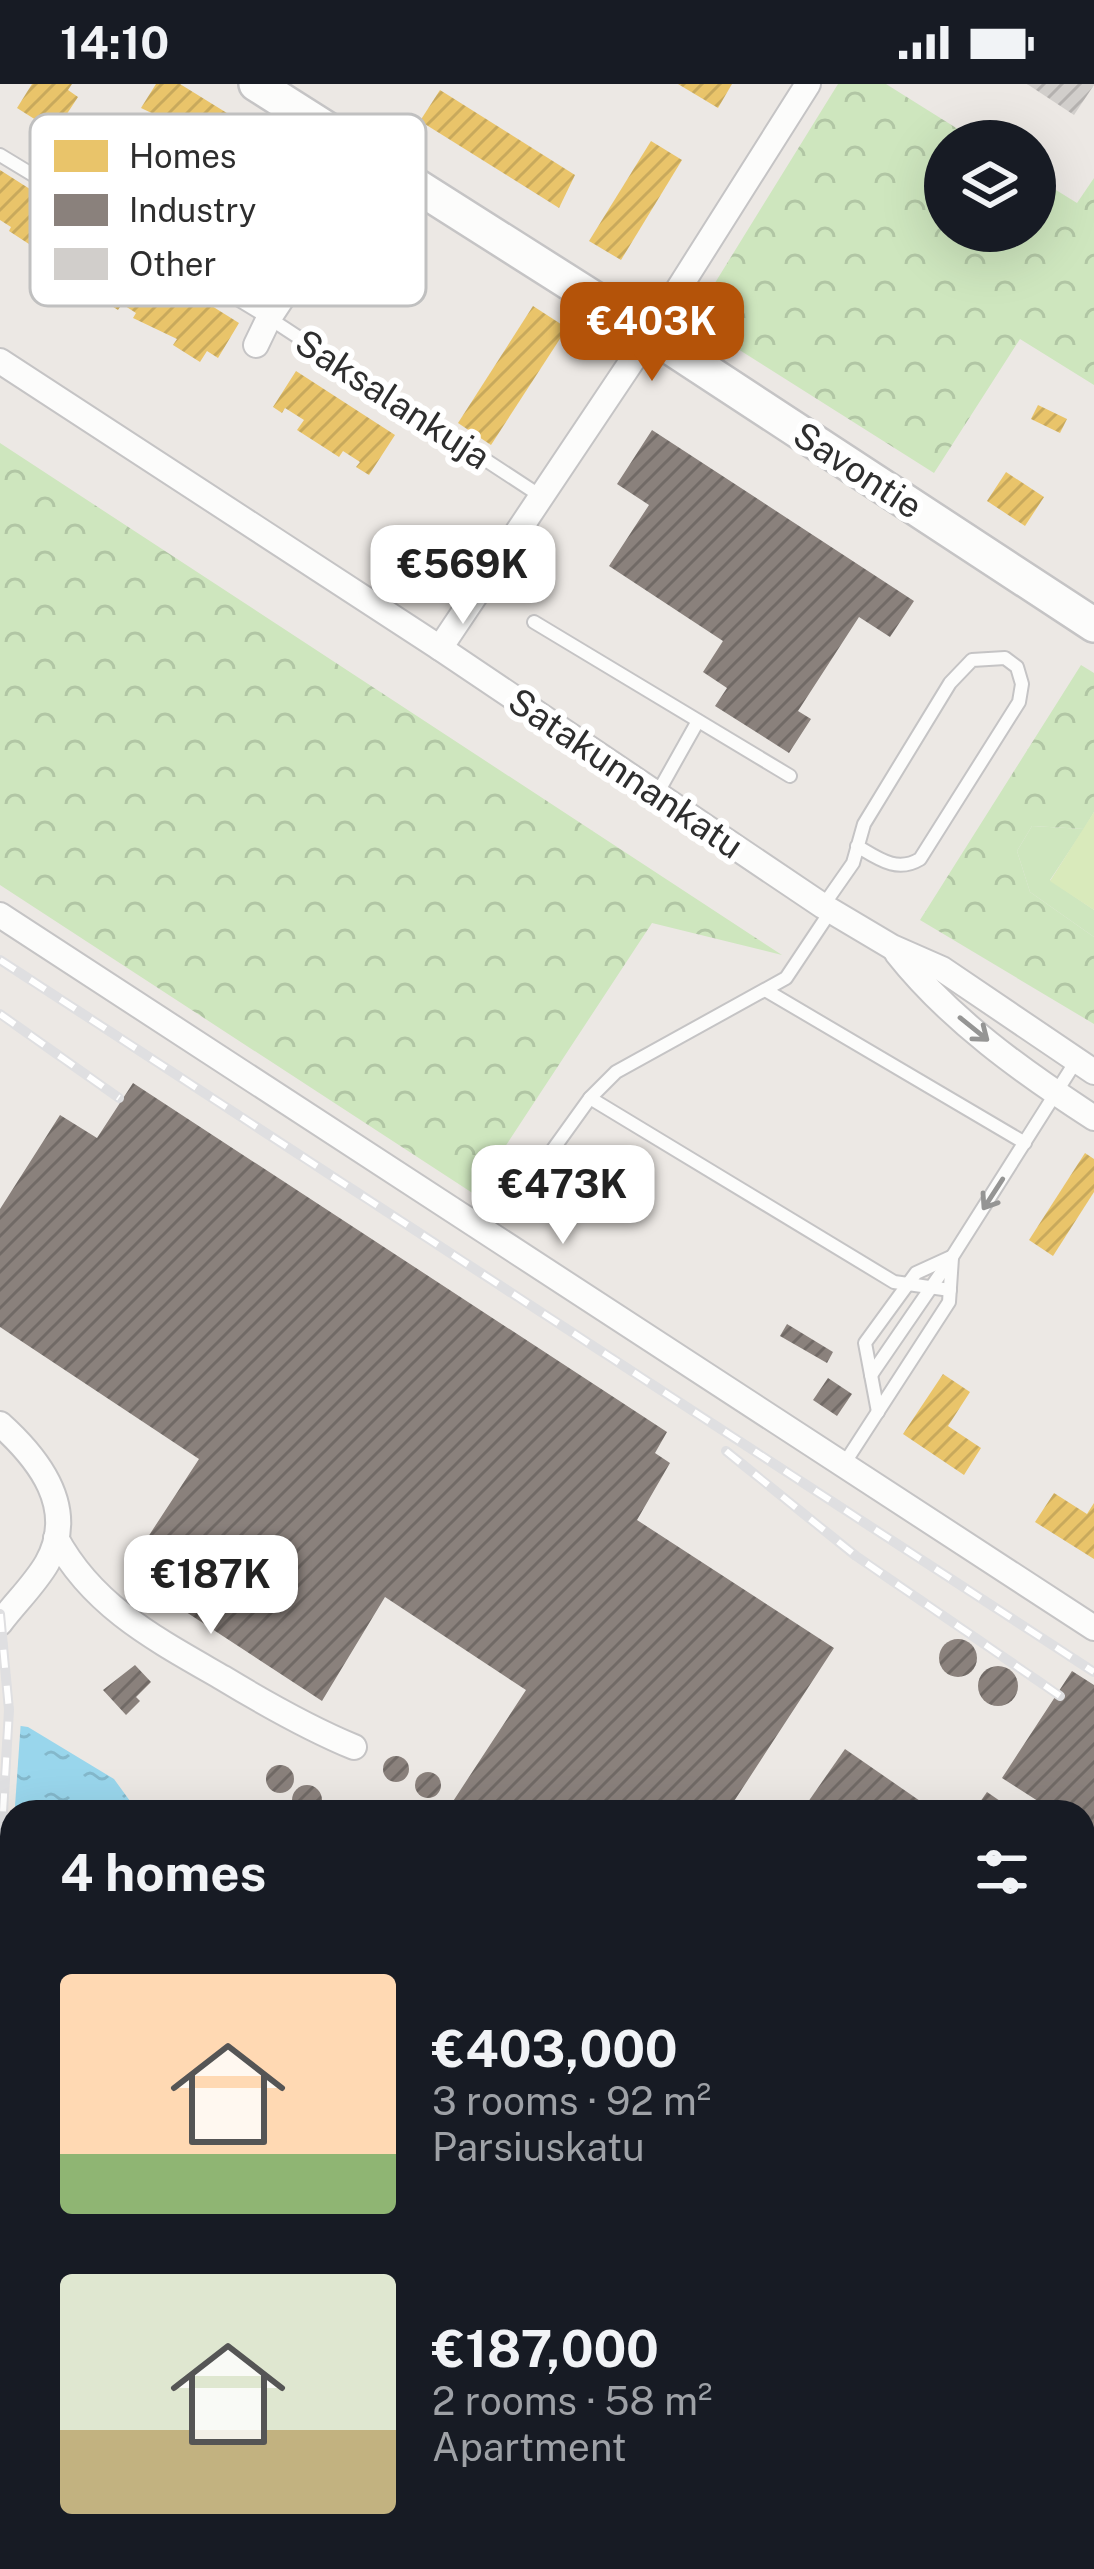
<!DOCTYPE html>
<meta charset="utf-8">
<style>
body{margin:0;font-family:"Public Sans",sans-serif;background:#20242c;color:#f1f3f6;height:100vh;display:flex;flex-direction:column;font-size:45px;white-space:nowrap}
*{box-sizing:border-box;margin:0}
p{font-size:39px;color:#9ea1a6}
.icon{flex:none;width:66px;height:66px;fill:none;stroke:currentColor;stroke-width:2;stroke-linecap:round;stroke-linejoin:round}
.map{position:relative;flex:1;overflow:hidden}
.panel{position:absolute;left:0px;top:1716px;width:1095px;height:771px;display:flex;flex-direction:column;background:#171b24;border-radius:36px 36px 0 0;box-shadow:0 12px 48px #0002}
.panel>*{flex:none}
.buttons{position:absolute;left:924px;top:36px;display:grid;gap:24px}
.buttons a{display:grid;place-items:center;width:132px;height:132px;border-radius:50%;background:#171b24;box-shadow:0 12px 48px #0002;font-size:60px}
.price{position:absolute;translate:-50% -102px;padding:0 27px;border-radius:24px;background:#fff;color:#222;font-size:39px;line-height:78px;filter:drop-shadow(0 3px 6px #0008)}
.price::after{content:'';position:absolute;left:50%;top:72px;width:36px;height:27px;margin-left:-18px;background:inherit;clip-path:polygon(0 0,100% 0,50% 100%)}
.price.current{background:#b45309;color:#fff}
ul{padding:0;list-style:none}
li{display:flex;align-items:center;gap:36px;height:300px;padding:0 60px}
li span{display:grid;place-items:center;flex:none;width:336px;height:240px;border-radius:12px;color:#555}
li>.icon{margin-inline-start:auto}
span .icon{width:144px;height:144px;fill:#fffc;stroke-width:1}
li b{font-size:51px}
h2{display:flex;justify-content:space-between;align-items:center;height:144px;padding:0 60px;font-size:51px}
.status{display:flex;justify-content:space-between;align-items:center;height:84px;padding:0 60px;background:#171b24;direction:ltr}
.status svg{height:33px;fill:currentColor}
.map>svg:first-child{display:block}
.grass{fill:#cee6be}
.forest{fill:url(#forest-crowns)}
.pitch{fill:#d9eabb}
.water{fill:url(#water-ripples)}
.pier{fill:#ece8e4}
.homes{fill:url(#homes-hatch)}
.industry{fill:url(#industry-hatch)}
.building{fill:url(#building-hatch)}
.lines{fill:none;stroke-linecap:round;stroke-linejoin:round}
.lane-casing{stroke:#c5c4c5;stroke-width:16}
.street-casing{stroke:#c5c4c5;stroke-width:28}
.secondary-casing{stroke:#c5c4c5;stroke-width:38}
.lane{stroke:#fcfcfb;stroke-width:12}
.street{stroke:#fcfcfb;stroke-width:24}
.secondary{stroke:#fcfcfb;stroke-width:33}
.rail-casing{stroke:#dfdfe1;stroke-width:10}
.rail{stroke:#fff;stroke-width:6;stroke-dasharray:18;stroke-linecap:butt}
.oneway{stroke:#959594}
.labels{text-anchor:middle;stroke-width:12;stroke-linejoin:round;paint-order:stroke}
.street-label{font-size:36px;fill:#2e2e2e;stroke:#fff}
.key{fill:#fff;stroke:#c0c0c0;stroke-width:3}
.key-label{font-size:33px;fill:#2e2e2e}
</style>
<div class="status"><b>14:10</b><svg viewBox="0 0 49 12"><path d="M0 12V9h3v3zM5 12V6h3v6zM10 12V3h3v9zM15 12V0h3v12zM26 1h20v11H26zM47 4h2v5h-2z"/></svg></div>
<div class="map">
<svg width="1094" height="2485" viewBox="0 0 1094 2485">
<defs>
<pattern id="forest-crowns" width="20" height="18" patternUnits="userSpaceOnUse" patternTransform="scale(3)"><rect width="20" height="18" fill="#cee6be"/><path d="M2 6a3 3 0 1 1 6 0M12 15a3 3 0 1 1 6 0" fill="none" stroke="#b1c6a4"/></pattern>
<pattern id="water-ripples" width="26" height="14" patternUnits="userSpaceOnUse" patternTransform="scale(3)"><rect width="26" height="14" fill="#99d6ec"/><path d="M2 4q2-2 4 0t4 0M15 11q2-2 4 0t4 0" fill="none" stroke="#84b8cb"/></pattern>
<pattern id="homes-hatch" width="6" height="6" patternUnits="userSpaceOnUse" patternTransform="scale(3)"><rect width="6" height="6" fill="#e9c46a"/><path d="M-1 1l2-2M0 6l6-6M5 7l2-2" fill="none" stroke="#c8a95c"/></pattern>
<pattern id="industry-hatch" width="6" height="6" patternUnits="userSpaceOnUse" patternTransform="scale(3)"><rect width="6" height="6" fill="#8a817c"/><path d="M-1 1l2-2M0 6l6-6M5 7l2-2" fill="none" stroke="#716a66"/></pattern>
<pattern id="building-hatch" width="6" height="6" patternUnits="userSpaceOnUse" patternTransform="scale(3)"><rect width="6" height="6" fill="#d1cecb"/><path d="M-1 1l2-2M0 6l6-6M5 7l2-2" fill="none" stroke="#b4b1af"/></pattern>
</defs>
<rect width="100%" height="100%" fill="#ece8e4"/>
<polygon class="grass" points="1032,742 1084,745 1050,796 1094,826 1094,853 1030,808 1017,767"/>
<g class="forest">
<polygon points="838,0 886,0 977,57 945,57 945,147 1035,147 1035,93 1077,119 1094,94 1094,301 1020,255 934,389 692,236"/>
<polygon points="0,359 782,871 652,839 474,1110 0,801"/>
<polygon points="1081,581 1094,589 1094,728 1084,745 1032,742 1017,767 1030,808 1094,853 1094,940 920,836"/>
</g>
<polygon class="pitch" points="1094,728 1094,826 1050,797"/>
<g class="water">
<polygon points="0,1639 28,1643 114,1695 138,1728 12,1728 12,1921 0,1931"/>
<polygon points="645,2475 961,2475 978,2485 660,2485"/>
</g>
<polygon class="pier" points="0,1633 21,1636 0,1937"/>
<g class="homes">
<polygon points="32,0 72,0 68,6 78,13 55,48 17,24"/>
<polygon points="156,0 180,0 256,47 233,85 209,70 212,64 198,56 195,61 173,47 177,41 141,24"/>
<polygon points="678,0 732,0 718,24"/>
<polygon points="440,6 575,91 559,124 420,37"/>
<polygon points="651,57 682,76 621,176 589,157"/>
<polygon points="0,86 99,149 72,191 45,174 50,168 34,158 32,162 9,147 11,143 0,136"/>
<polygon points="116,162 239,239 218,274 207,267 200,278 173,261 177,255 133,234 136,229 122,220 118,226 88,207"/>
<polygon points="533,222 567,244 491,361 458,339"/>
<polygon points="296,287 395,351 369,391 356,383 360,378 343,367 339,373 297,346 304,336 285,324 282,329 273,323"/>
<polygon points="1038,321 1067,335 1060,349 1031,335"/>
<polygon points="1006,388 1044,413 1025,442 987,417"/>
<polygon points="1085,1069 1094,1075 1094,1108 1053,1172 1029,1156"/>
<polygon points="943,1290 970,1308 948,1342 981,1364 964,1391 903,1350"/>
<polygon points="1054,1409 1087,1430 1094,1419 1094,1475 1035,1438"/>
</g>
<g class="industry">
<polygon points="652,346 914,517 890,553 859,533 798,627 811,635 789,669 715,622 727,604 703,588 723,557 609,482 649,421 617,400"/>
<polygon points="133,999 667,1348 655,1369 670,1379 637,1436 834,1564 727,1728 446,1728 526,1606 385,1513 322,1617 125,1488 199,1375 0,1243 0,1125 60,1031 97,1054"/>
<polygon points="787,1240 833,1268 827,1279 780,1252"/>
<polygon points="828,1294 852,1310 837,1332 813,1316"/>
<circle cx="958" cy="1574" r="19"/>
<polygon points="135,1581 151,1598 136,1613 140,1617 126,1631 103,1606"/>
<circle cx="998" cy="1602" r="20"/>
<polygon points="1072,1587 1094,1601 1094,1753 1083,1746 1083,1728 1055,1728 1002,1694"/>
<polygon points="845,1665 936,1728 801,1728"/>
<circle cx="396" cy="1685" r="13"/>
<circle cx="280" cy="1695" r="14"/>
<circle cx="428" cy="1701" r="13"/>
<circle cx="307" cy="1716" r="15"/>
<polygon points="987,1708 1016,1728 973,1728"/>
<polygon points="1083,1774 1094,1781 1094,1914 1083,1930"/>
<polygon points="12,2330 12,2475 25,2475 18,2485 0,2485 0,2348"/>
<polygon points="1083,2344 1094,2351 1094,2435 1083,2453"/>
<polygon points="114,2475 260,2475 253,2485 108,2485"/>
<polygon points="322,2475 376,2475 369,2485 337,2485"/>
<polygon points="1004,2475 1070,2475 1063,2485 1020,2485"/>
</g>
<polygon class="building" points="1027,0 1094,0 1094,1 1074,31"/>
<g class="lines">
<defs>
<g id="lane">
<polyline points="0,71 269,234 539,411"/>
<polyline points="534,538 790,692"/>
<polyline points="657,710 698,637"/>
<path d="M823,822l30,-43 11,-39 86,-141 22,-23 33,-2 12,9 5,17 -3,18 -99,157c-23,14 -41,0 -63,-13"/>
<polyline points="767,907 1025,1059"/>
<polyline points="590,1014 894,1198 950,1206"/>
<polyline points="526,1103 590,1014 616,988 786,894 830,828"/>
<polyline points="871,1291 952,1173 1076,977"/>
<polyline points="878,1328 865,1259 916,1189 951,1173"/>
<polyline points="844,1380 949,1218 952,1174"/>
<polyline points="0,2162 12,2172"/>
<polyline points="0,2228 12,2208"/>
</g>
<g id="street">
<polyline points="256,261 269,234 373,76"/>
<polyline points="0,277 440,564 823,822 892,863 942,885 1094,988"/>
<polyline points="440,564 650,250 808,0"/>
<polyline points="0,831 1094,1544"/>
<path d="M897,869c53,67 126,119 197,165"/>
<path d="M0,1340c39,35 78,84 47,139 -12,21 -32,40 -47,60"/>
<path d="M56,1454c37,69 101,102 167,140 43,26 85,50 131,69"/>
</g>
<g id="secondary">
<polyline points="256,0 650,250 1094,541"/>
<polyline points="1083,2134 1094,2118"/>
<polyline points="856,2485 862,2475"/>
</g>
</defs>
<use href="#lane" class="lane-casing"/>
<use href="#street" class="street-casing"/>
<use href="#secondary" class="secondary-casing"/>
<use href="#lane" class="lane"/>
<use href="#street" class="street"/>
<use href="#secondary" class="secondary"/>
<defs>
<g id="rail">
<polyline points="0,876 1094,1588"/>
<polyline points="0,930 119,1014"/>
<polyline points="726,1367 856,1472 1060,1612"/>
<polyline points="0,1530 9,1626 0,1780"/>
</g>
</defs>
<use href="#rail" class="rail-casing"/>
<use href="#rail" class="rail"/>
</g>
<defs><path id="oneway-shaft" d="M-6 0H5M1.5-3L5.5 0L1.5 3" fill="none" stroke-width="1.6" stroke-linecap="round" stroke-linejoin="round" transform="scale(3)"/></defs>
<g class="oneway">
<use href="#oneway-shaft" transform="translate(974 945) rotate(39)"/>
<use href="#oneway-shaft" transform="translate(993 1110) rotate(123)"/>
</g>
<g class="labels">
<g class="street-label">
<text transform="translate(393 315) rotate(33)" y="13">Saksalankuja</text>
<text transform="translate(858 386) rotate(33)" y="13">Savontie</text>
<text transform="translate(626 689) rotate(34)" y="13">Satakunnankatu</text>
</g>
</g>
<rect x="30" y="30" width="396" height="192" rx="18" class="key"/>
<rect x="54" y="56" width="54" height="32" fill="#e9c46a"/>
<rect x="54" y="110" width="54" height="32" fill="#8a817c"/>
<rect x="54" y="164" width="54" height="32" fill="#d1cecb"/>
<g class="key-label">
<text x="129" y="84">Homes</text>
<text x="129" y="138">Industry</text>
<text x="129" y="192">Other</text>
</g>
</svg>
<div class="buttons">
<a><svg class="icon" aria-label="layers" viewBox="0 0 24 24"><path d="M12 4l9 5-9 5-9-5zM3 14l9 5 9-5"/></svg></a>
</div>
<b class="price current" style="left:652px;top:300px">€403K</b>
<b class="price" style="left:463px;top:543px">€569K</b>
<b class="price" style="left:563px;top:1163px">€473K</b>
<b class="price" style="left:211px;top:1553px">€187K</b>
<section class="panel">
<h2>4 homes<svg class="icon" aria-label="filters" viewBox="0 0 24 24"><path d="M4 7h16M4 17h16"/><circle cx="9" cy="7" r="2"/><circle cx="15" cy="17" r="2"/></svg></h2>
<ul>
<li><span style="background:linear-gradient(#ffd9b3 75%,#8fb573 0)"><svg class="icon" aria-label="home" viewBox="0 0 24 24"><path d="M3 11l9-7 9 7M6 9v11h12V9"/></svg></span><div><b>€403,000</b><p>3 rooms · 92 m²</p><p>Parsiuskatu</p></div></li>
<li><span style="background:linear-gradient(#dfe7d0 65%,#c2b280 0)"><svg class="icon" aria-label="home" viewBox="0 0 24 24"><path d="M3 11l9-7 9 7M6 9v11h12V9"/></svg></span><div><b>€187,000</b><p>2 rooms · 58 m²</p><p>Apartment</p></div></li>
</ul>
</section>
</div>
